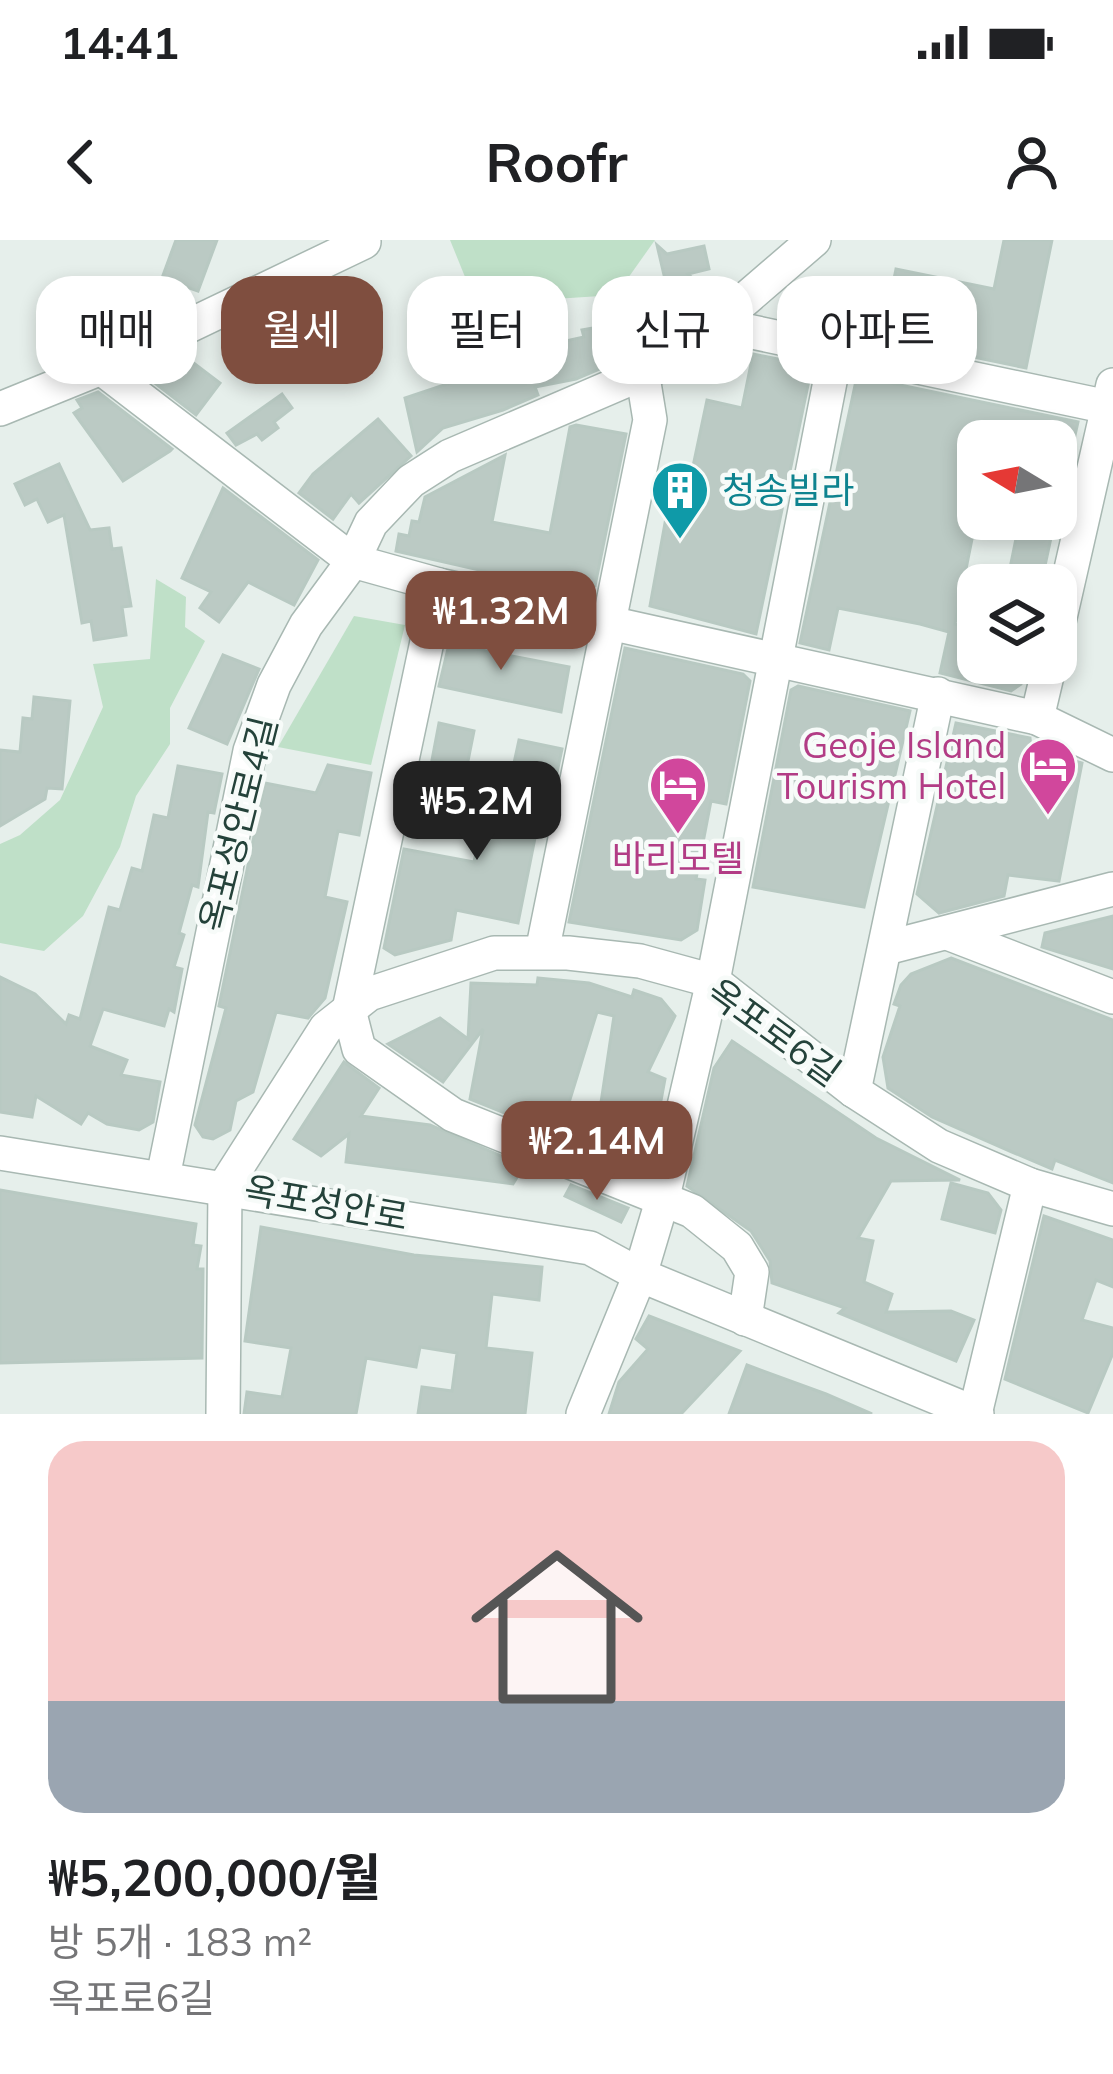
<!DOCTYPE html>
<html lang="ko">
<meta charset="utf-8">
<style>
body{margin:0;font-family:Mulish,"Noto Sans KR",sans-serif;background:#f6f6f6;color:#202124;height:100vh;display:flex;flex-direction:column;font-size:45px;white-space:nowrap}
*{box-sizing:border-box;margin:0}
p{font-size:39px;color:#757577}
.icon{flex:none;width:66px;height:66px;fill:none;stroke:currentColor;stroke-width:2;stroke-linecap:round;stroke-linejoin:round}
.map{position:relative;height:1174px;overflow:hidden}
.sheet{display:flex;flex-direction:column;background:#fff;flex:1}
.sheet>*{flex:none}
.guide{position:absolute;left:36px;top:36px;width:1041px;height:108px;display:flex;gap:24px}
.needle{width:78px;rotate:280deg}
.fabs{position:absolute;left:957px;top:180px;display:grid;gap:24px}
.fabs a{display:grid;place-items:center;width:120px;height:120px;border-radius:24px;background:#fff;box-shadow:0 6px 18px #0003;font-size:60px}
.price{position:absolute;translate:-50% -102px;padding:0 27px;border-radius:24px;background:#7f4e3f;color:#fff;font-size:39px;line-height:78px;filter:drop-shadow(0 3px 6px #0008)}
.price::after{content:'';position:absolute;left:50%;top:72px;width:36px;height:27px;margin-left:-18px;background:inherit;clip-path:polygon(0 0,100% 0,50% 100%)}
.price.on{background:#222;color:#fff}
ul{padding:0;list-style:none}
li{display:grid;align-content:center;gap:24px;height:636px;padding:0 48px}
li span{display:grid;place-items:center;height:372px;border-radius:36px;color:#555}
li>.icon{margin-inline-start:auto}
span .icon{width:216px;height:216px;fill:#fffc;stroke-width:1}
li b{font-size:51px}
.tag{padding:0 42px;border-radius:36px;background:#fff;box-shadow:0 6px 18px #0003;font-size:42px;line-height:108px}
.tag.on{background:#7f4e3f;color:#fff}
.status{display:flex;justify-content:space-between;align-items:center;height:84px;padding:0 60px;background:#fff;direction:ltr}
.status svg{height:33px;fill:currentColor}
header{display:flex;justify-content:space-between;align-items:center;height:156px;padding:0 48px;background:#fff;font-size:54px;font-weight:700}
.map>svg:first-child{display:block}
.green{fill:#bfe0c8}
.building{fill:#bbcac4;stroke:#b8c9c2;stroke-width:3}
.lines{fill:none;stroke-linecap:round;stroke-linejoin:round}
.minor-casing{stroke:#a8b8b2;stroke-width:36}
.minor{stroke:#fff;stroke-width:33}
.labels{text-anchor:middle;stroke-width:9;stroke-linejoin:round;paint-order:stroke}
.culture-label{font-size:36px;fill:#0d838f;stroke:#f7fbf9;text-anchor:start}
.hotel-label{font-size:36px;fill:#b23c85;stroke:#f7fbf9;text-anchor:end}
.street-label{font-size:36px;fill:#24423a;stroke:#f7fbf9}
</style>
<div class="status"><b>14:41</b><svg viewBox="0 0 49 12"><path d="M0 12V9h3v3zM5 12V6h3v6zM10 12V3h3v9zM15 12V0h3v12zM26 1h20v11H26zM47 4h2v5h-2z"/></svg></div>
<header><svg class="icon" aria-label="back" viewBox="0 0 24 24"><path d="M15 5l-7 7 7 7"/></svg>Roofr<svg class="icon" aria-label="person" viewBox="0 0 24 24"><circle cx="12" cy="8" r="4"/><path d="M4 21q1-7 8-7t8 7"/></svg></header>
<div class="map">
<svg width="1113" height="1174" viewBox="0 0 1113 1174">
<rect width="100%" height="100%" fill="#e6efeb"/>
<g class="green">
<polygon points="450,0 655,0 616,55 476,64"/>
<polygon points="156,339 186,357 185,387 205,401 170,468 170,504 136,556 120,607 83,676 44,711 0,703 0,604 20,595 60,560 103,467 93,424 150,419"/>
<polygon points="354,376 405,385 371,525 278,507"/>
</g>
<g class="building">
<polygon points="176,0 217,0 198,51 162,38"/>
<polygon points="1004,0 1052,0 1026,128 882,98 896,29 994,49"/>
<polygon points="657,5 667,14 704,6 709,29 688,34 706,50 698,58 706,66 665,100 656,92 648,100 633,85 667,48"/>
<polygon points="610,85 618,121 576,139 535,147 538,155 503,170 443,188 417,212 405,158 483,132 480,120 584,97 582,90"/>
<polygon points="753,114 812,126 756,394 650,366 675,228 692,231 707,160 742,168"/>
<polygon points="183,115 220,143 196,175 147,137 155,126 168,135"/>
<polygon points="857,136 1078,182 1064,244 1056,243 1056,201 978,201 978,269 955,384 978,389 978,423 1025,423 1021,444 1011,451 940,433 949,392 920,384 838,368 829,410 800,403"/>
<polygon points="98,152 172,209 170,211 123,241 74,173 82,168 77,160"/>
<polygon points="282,154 292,168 274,182 278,188 262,200 257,194 236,205 227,193"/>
<polygon points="378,179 411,216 359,263 351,254 333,279 299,253 313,234"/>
<polygon points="576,185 626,194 595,346 580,353 396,311 399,294 409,296 412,281 419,282 425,257 505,215 492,282 550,293 570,187"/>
<polygon points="59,224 90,290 109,288 112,309 121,308 131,366 122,367 126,395 94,400 91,381 82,383 64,275 48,282 37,259 25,265 15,244"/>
<polygon points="223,248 318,320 294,365 248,342 219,382 200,368 211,352 182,338"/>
<polygon points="1020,279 1055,279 1043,335 1010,328"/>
<polygon points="457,371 473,374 466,407 569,427 561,472 439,446"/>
<polygon points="625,408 743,434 750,441 726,564 711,561 696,639 705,640 697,690 681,700 569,682"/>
<polygon points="223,415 259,429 227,504 189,488"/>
<polygon points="798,446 910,471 864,667 753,647 791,450"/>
<polygon points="34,457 70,461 62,549 47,548 45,559 0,586 0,510 20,512 23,478 32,479"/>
<polygon points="439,483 474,491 467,526 432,520"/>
<polygon points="956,483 1030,498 1031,508 1082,523 1059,641 1008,635 1004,656 939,673 917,654"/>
<polygon points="519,500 562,509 548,575 540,573 518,683 456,670 451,700 395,715 384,708 404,609 474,622 483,579 501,583"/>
<polygon points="328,525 371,533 359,595 338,591 325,657 347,662 325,758 308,778 276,772 253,852 236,861 230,890 213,899 203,897 195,885 226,768 219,766 265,543 316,553"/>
<polygon points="178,526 222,534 214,573 208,572 198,647 192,645 179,693 184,695 174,727 182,729 174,772 169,769 164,786 103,769 90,806 127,820 121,835 160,842 153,882 139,890 107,884 88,873 81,884 36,856 32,877 0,872 0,737 35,754 66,784 69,775 80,779 109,667 120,670 132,628 142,631 154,575 168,578"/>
<polygon points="1113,676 1113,729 1042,707 1045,693"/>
<polygon points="951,718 1113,780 1113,943 1055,920 1052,929 1012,912 932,877 888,848 883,817 900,766 894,764 901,745 911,734"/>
<polygon points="538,738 589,743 632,757 634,750 661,759 675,776 648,832 665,839 648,931 594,909 614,776 597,772 559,895 470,859 483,789 443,842 388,804 440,778 468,799 471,743 537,745"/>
<polygon points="732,801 876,898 960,940 891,941 858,998 873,1001 864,1042 892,1054 886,1072 951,1071 974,1080 956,1121 839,1073 845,1068 772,1043 770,1021 751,991 687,946 714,828"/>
<polygon points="344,822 379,848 361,876 430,885 524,926 513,944 346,922 349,894 321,916 294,899"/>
<polygon points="951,943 988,953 1001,970 995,993 942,979"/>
<polygon points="571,945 628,968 621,982 565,956"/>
<polygon points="0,950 196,984 193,1005 201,1006 197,1029 203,1029 202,1118 0,1123"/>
<polygon points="1044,976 1113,1000 1113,1047 1096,1040 1082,1080 1113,1088 1113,1113 1088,1173 1005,1139"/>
<polygon points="261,987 414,1015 542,1027 539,1060 492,1054 486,1108 532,1113 525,1174 418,1174 422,1147 452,1151 457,1113 420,1107 416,1127 366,1118 356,1174 244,1174 247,1152 282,1157 291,1108 245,1101"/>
<polygon points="649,1076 740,1111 681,1174 609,1174 619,1142 648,1109 636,1099"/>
<polygon points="747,1125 826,1154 872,1174 729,1174"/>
</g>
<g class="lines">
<defs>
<g id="minor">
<polyline points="719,85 1108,167"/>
<polyline points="101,128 353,321 439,345 1037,478 1113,515"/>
<polyline points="0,169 101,128 364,2 355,0"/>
<polyline points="439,345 349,770 359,809 453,875 692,971 737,1007 752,1032 745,1079"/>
<polyline points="1056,395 1113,145"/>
<polyline points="1037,478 1050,423"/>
<polyline points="950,694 1113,757"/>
<polyline points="886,708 1113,649"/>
<polyline points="542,712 650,180 643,137"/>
<polyline points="854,851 938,454"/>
<polyline points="0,913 590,1008 640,1035 977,1174"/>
<polyline points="163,937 250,511 274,445 306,385 353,321 371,283 411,241 450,216 676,119 814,0"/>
<polyline points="223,1174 225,946 326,788 369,754 494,713 568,713 640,721 713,741 854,851 939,906 1030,945 1113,969"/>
<polyline points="583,1174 640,1035 662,961 713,741 836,111"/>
<polyline points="975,1174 1030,945"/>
</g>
</defs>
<use href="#minor" class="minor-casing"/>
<use href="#minor" class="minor"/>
</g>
<defs>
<symbol id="building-pin" viewBox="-11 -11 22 30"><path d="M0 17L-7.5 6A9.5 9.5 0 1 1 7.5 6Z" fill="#0f9aa8" stroke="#f7fbf9"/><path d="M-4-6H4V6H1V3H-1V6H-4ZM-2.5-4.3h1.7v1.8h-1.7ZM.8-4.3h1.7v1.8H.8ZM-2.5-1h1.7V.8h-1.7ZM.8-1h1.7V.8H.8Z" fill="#fff"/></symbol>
<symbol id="hotel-pin" viewBox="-11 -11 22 30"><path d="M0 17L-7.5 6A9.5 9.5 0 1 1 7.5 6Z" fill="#d1479c" stroke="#f7fbf9"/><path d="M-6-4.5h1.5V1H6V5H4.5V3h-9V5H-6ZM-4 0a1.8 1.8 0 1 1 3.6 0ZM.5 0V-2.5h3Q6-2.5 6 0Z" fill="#fff"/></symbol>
</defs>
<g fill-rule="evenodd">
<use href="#building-pin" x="647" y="217" width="66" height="90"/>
<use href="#hotel-pin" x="1015" y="493" width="66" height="90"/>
<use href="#hotel-pin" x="645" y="512" width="66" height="90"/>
</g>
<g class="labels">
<g class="culture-label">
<text x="722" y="263">청송빌라</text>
</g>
<g class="hotel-label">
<text x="1006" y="518">Geoje Island<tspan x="1006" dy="41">Tourism Hotel</tspan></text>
<text x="678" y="631" text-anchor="middle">바리모텔</text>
</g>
<g class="street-label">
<text transform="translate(238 584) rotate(-76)" y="13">옥포성안로4길</text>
<text transform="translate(774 792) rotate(36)" y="13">옥포로6길</text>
<text transform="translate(326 963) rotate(10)" y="13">옥포성안로</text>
</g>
</g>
</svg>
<div class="fabs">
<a><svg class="needle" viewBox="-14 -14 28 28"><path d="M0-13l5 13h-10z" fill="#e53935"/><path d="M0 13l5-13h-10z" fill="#757577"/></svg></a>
<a><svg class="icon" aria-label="layers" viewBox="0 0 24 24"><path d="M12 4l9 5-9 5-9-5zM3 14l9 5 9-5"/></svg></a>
</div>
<b class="price" style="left:501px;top:433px">₩1.32M</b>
<b class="price on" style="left:477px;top:623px">₩5.2M</b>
<b class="price" style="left:597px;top:963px">₩2.14M</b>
<div class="guide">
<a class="tag">매매</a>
<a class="tag on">월세</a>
<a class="tag">필터</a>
<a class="tag">신규</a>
<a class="tag">아파트</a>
</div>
</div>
<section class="sheet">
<ul>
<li><span style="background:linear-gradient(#f6c9c9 70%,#9aa5b1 0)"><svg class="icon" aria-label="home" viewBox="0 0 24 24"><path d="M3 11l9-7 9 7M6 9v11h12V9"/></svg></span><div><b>₩5,200,000/월</b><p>방 5개 · 183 m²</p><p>옥포로6길</p></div></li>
</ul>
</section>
